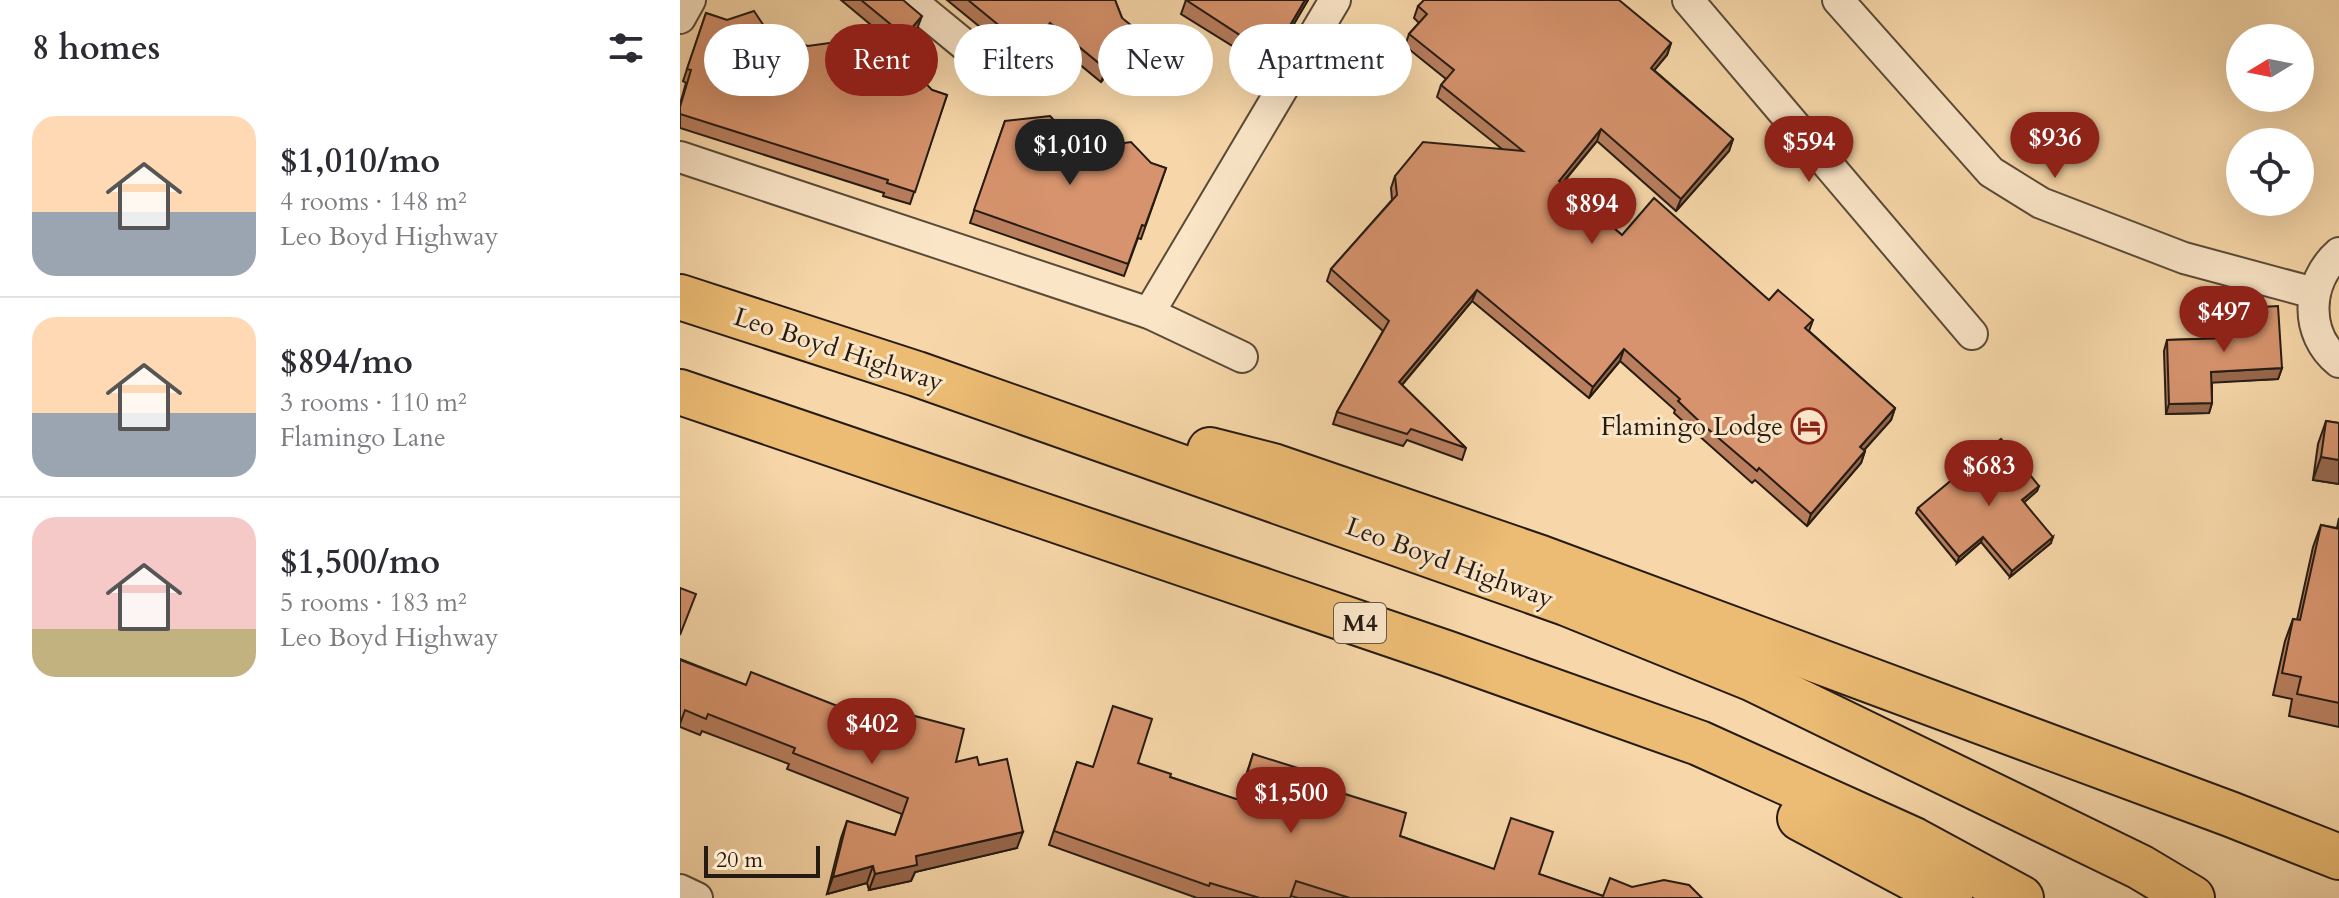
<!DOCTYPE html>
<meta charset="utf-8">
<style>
body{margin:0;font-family:Cardo,serif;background:#f2f2f3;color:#2b2b33;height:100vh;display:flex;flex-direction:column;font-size:30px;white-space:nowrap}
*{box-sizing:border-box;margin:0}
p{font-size:26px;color:#7c7c81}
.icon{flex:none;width:44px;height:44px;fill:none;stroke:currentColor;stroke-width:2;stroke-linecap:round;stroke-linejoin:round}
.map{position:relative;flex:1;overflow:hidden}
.drawer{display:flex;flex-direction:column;background:#fff;width:680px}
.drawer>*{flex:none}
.guide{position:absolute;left:24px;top:24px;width:760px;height:72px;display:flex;gap:16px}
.needle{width:52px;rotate:260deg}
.tools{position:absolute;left:1546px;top:24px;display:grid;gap:16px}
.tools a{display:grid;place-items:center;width:88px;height:88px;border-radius:50%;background:#fff;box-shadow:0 8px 32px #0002;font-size:40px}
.scale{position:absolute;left:24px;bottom:20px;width:116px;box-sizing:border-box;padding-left:8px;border:4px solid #261b13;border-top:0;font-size:22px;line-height:28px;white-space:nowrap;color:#261b13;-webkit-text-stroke:6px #fae5c7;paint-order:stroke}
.price{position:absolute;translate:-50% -68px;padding:0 18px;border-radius:28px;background:#8f2418;color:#fff;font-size:26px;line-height:52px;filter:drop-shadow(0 2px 4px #0008)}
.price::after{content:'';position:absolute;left:50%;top:48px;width:24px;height:18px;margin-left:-12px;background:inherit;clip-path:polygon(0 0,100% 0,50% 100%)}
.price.current{background:#222;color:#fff}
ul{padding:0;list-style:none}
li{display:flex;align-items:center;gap:24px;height:200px;padding:0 32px}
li+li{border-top:2px solid #e1e1e2}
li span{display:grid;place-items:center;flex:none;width:224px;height:160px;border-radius:24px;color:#555}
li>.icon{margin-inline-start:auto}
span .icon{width:96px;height:96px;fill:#fffc;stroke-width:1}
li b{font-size:34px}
h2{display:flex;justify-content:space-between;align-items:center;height:96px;padding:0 32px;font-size:34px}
.tag{padding:0 28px;border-radius:36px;background:#fff;box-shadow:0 8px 32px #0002;font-size:28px;line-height:72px}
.tag.current{background:#8f2418;color:#fff}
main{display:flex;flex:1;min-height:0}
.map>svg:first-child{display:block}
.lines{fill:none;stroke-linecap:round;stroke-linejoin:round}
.street-casing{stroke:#5a4a38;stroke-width:34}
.highway-casing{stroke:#261b13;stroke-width:48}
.street{stroke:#fae5c7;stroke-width:30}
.highway{stroke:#ecbc74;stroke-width:44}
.wall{fill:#b87e5e;stroke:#261b13;stroke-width:2}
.shaded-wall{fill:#96674c;stroke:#261b13;stroke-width:2}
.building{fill:#d6936d;stroke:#261b13;stroke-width:2}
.labels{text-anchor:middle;stroke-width:6;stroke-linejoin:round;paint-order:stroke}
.shield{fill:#fae5c7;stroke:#665849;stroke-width:2}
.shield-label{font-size:24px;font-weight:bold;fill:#261b13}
.street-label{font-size:26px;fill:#261b13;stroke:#fae5c7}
.poi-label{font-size:26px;fill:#261b13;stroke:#fae5c7;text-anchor:end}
</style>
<main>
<section class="drawer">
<h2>8 homes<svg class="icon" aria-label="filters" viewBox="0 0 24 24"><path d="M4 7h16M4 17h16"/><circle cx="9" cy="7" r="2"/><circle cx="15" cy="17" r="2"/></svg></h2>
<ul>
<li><span style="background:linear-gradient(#ffd9b3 60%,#9aa5b1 0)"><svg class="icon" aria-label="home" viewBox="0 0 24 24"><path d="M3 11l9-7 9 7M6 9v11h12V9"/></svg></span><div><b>$1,010/mo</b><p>4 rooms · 148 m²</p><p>Leo Boyd Highway</p></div></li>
<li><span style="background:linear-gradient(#ffd9b3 60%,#9aa5b1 0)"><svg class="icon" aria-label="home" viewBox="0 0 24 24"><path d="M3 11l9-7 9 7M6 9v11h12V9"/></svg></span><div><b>$894/mo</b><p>3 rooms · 110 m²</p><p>Flamingo Lane</p></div></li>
<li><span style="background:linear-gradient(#f6c9c9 70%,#c2b280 0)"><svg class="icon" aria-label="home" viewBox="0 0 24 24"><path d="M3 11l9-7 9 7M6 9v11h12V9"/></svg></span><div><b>$1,500/mo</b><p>5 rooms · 183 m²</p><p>Leo Boyd Highway</p></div></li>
</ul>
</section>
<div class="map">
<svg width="1659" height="898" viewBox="0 0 1659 898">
<rect width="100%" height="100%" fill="#f7d7a9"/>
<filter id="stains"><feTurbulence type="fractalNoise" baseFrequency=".0025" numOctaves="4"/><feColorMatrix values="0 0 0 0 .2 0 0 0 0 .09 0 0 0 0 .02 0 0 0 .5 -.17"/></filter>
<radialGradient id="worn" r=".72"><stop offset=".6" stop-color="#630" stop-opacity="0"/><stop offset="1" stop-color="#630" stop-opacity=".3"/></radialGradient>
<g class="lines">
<defs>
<g id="street">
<polyline points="230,0 325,78"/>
<polyline points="1008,0 1292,334"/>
<polyline points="1158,0 1311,172 1361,203 1504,258 1634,293"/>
<polyline points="0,18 10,0"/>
<polyline points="0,157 469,313 562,357"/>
<path d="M1659,253c-33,29 -35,81 0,109"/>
<polyline points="469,313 655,0"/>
<polyline points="0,890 17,898"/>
</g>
<g id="highway">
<polyline points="0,297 237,374 886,603 1071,678 1460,867 1512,898"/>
<polyline points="0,392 766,653 1019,743 1234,840 1341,898"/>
<polyline points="530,450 593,466 861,558 1550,814 1659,857"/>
<polyline points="1120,818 1270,898"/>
</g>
</defs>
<use href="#street" class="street-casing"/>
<use href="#highway" class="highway-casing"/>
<use href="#street" class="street"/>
<use href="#highway" class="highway"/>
</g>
<g class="wall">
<polygon points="161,0 223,0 237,29 220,49"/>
<polygon points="267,0 435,0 452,43 421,82 365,36 344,63"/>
<polygon points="506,0 628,0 588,68 501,14"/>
<polygon points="738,6 991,43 987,55 974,70 1053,139 1049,151 996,211 917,141 882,184 942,235 1133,320 1129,331 1215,408 1211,420 1184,450 1185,451 1181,463 1127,526 1075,480 1072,483 1017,434 994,413 995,410 940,361 909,398 792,301 722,385 786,448 782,460 727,440 723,446 653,424 657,412 703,331 647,281 651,269 712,200 711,188 715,176 822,149 757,97 761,85 766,79 725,46 729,34 739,23 734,18"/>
<polygon points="26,13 267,95 230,204 203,196 204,193 0,128 0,104 6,83 3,81"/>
<polygon points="325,121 388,135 486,168 461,239 458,238 444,276 290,223"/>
<polygon points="1547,309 1602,368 1598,379 1532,382 1532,403 1529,413 1486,414 1484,351 1487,340 1544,338 1543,319"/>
<polygon points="1646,421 1659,423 1659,484 1633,480 1638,444"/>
<polygon points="1359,486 1357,491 1344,502 1371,543 1330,577 1301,542 1277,563 1236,513 1238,508"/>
<polygon points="1659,518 1659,727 1609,716 1612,699 1593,695 1605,641 1613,619 1617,620 1633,547 1641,525 1657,528"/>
<polygon points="0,659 66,685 276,762 299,765 337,848 235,872 231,881 189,890 187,883 147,894 161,838 167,821 215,835 222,814 107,769 109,764 22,731 20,735 0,727"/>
<polygon points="573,754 633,784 720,836 813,869 859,874 923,896 952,887 1022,898 618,898 611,896 610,898 517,898 369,845 397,762 412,767 458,763 490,777 558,800"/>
</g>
<g class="shaded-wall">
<polygon points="625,0 628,0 588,68 592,56"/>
<polygon points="242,16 237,29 220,49 225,36"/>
<polygon points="370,23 365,36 344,63 349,50"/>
<polygon points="457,30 452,43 421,82 426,69"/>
<polygon points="991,43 987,55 967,79 971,68"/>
<polygon points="921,129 917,141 874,193 879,181"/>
<polygon points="1053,139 1049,151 996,211 1001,199"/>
<polygon points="797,290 792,301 715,393 719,382"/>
<polygon points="944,349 940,361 909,398 913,387"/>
<polygon points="1602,368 1598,379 1528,383 1531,372"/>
<polygon points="1532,403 1529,413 1486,414 1489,404"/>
<polygon points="1215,408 1211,420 1176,459 1180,447"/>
<polygon points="1185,451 1181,463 1127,526 1131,514"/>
<polygon points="1641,457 1659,460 1659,484 1633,480"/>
<polygon points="1359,486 1357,491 1340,506 1342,500"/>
<polygon points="1303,537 1301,542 1277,563 1279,557"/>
<polygon points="1373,537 1371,543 1330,577 1332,571"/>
<polygon points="343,832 337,848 235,872 231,881 189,890 195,874 236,856"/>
<polygon points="193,866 187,883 147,894 153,877"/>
</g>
<g class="building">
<polygon points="181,0 223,0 242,16 225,36"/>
<polygon points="288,0 435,0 442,18 457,30 426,69 370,23 349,50"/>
<polygon points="506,0 625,0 592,56"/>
<polygon points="744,0 939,0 991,43 971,68 1053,139 1001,199 921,129 879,181 942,235 974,198 1089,300 1098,290 1133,320 1125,328 1215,408 1180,447 1185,451 1131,514 1079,468 1077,471 1021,423 998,401 1000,399 944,349 913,387 797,290 719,382 786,448 731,429 727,434 657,412 709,321 651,269 717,195 715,176 743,142 843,151 761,85 774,70 729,34 747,14 738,6"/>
<polygon points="74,11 90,35 128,46 200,36 252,90 267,95 235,192 207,183 208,180 0,114 0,107 11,70 7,69 26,13 47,20"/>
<polygon points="370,116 388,135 423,146 451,142 471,163 486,168 465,226 462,225 448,264 294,210 325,121"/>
<polygon points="1598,306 1602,368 1531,372 1532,403 1489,404 1487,340 1548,338 1547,309"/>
<polygon points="1646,421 1659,423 1659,460 1641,457"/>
<polygon points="1321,439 1359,486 1342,500 1373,537 1332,571 1303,537 1279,557 1238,508"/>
<polygon points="1641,525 1659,529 1659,703 1617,694 1621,677 1602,673 1613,619 1620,620"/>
<polygon points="0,588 16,594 0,635"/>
<polygon points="0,660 66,685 71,672 216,729 227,714 284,729 276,762 297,757 299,765 327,759 343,832 236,856 237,865 195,874 193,866 153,877 167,821 215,835 228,798 113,753 115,748 28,714 26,719 5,710 0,724"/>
<polygon points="433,706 472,719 458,763 491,774 490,777 559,800 573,754 637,774 633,784 726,813 720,836 814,869 831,818 873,832 859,874 923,896 930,878 952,887 984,880 1009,885 1022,898 670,898 616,881 610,898 580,898 530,883 529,886 374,831 397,762 413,767"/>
</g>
<defs>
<symbol id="hotel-ring" viewBox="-11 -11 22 22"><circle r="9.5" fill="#fae5c7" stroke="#8f2418" stroke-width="1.5"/><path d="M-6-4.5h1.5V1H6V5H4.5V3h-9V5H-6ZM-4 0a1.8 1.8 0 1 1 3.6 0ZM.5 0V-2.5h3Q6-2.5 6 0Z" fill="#8f2418"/></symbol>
</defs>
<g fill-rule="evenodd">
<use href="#hotel-ring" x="1109" y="406" width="40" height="40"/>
</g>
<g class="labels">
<rect class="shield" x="654" y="603" width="52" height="40" rx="6"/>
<g class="shield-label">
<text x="680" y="631">M4</text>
</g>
<g class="street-label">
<text transform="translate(159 349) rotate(18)" y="9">Leo Boyd Highway</text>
<text transform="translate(770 562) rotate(20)" y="9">Leo Boyd Highway</text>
</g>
<g class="poi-label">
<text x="1103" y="435">Flamingo Lodge</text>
</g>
</g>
<rect width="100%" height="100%" filter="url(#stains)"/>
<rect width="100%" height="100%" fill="url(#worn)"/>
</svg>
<div class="tools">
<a><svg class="needle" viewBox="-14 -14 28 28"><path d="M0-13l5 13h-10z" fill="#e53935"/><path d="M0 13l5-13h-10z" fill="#7c7c81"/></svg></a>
<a><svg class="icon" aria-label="locate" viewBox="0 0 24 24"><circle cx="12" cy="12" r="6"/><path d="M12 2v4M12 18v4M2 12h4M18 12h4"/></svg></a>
</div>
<div class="scale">20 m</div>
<b class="price" style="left:1375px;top:180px">$936</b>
<b class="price" style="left:1129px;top:184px">$594</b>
<b class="price current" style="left:390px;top:187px">$1,010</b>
<b class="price" style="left:912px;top:246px">$894</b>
<b class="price" style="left:1544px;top:354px">$497</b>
<b class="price" style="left:1309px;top:508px">$683</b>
<b class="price" style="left:192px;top:766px">$402</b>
<b class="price" style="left:611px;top:835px">$1,500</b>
<div class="guide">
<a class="tag">Buy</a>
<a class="tag current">Rent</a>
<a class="tag">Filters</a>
<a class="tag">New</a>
<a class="tag">Apartment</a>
</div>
</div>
</main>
